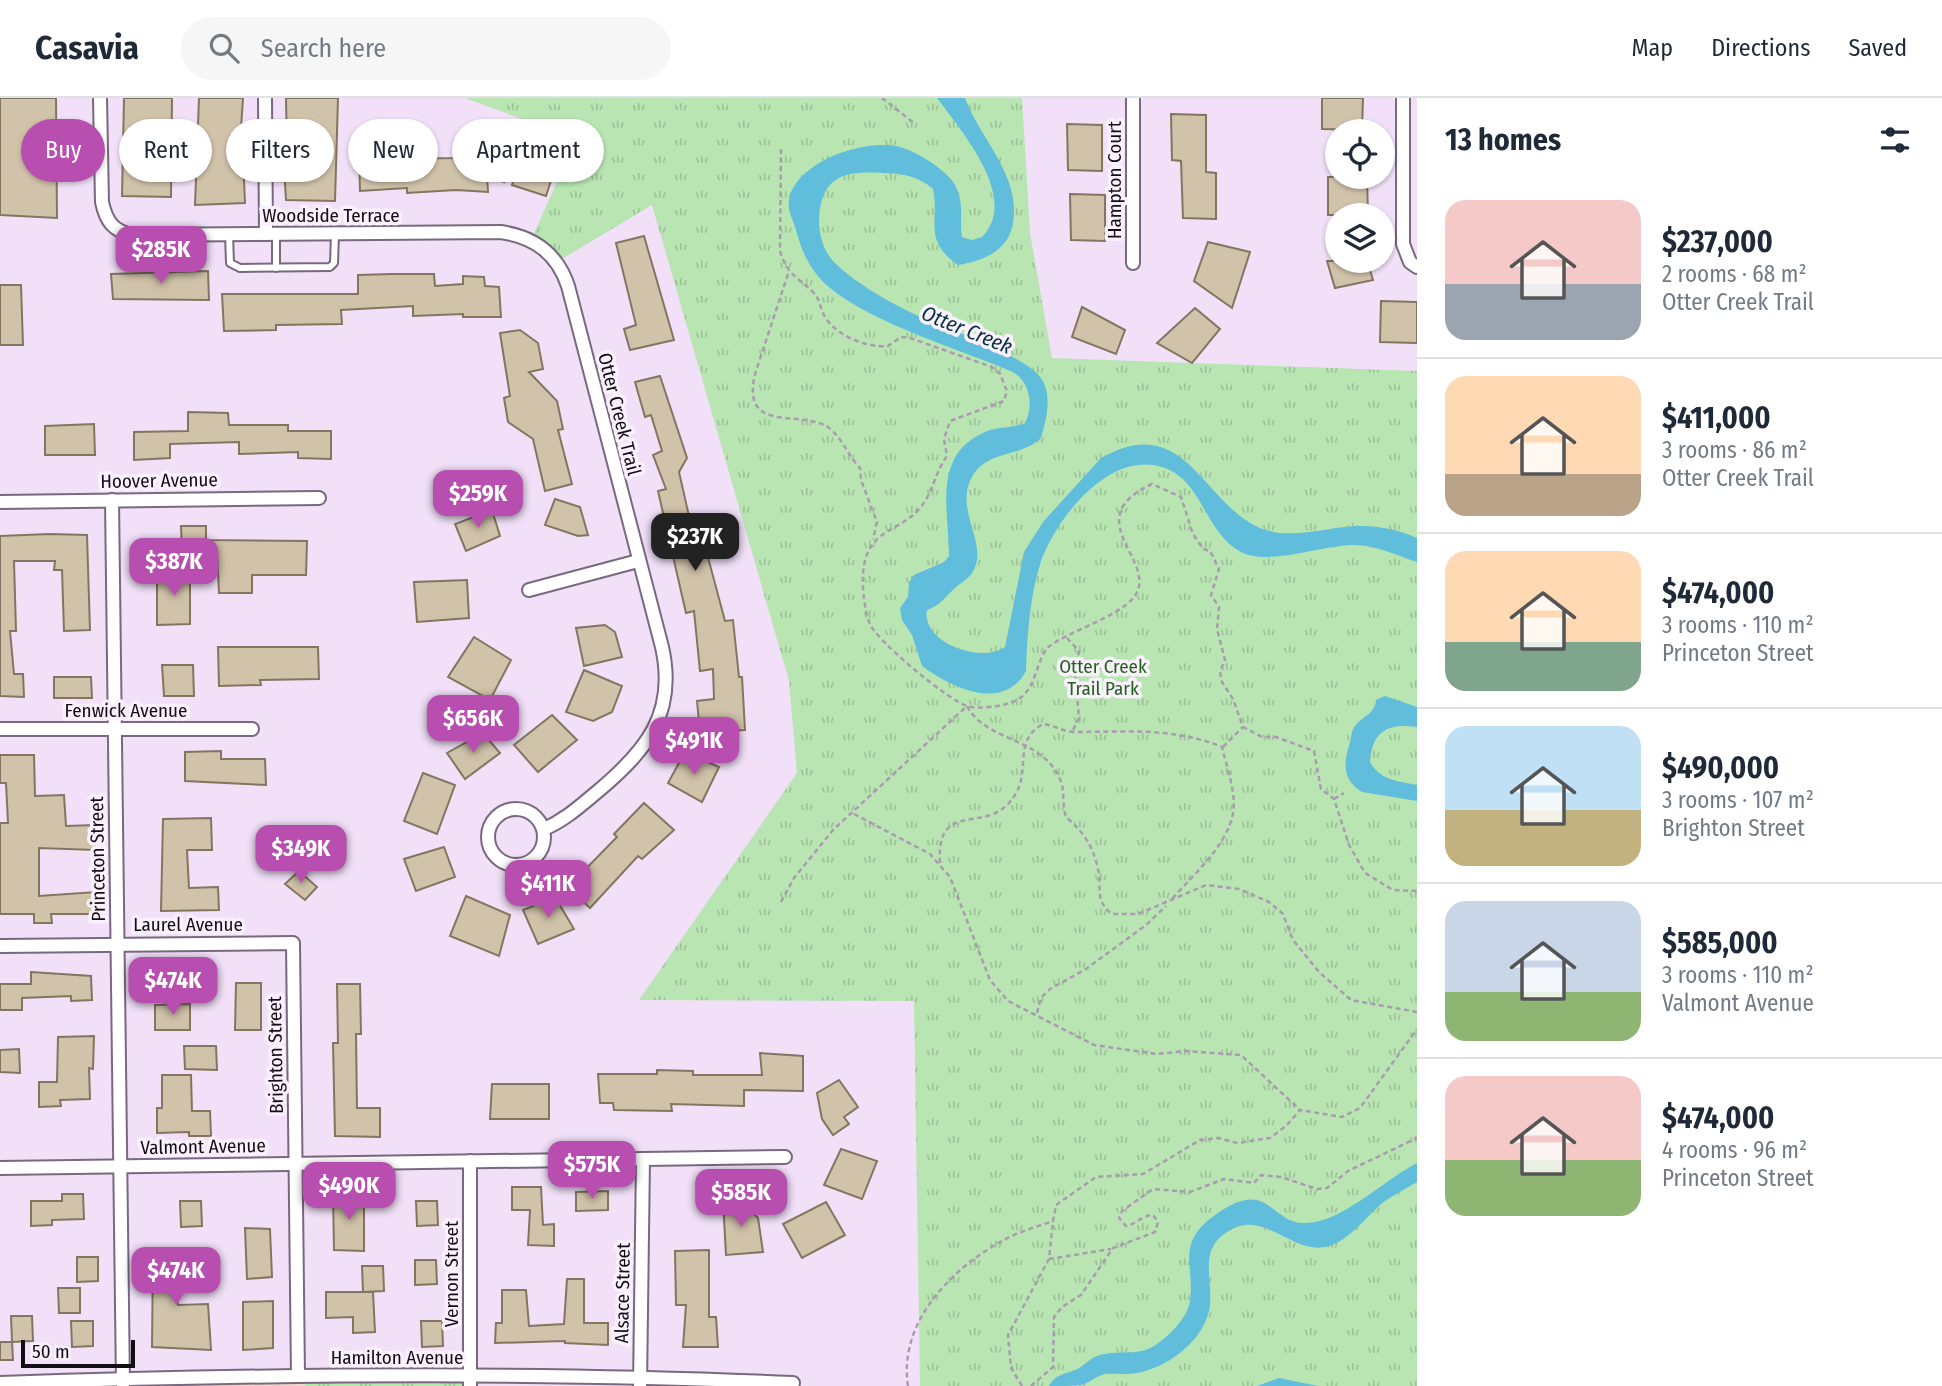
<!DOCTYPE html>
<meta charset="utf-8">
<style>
body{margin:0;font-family:"Fira Sans Condensed",sans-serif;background:#f6f6f7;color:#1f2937;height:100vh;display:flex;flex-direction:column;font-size:26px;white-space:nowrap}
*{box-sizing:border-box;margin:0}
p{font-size:23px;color:#747a83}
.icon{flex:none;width:38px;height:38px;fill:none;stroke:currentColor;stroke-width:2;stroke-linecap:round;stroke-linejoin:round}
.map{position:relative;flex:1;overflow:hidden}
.details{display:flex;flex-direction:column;background:#fff;width:525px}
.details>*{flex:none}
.hud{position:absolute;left:21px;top:21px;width:665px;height:63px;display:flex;gap:14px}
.controls{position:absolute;left:1325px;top:21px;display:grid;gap:14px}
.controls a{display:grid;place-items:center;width:70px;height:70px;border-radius:50%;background:#fff;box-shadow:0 2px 5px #0004;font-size:35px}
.scale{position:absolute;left:21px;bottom:18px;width:114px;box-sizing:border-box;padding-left:7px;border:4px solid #130d15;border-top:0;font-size:19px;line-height:24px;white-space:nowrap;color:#130d15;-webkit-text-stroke:5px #faf0fe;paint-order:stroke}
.price{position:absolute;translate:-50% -60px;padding:0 16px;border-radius:14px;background:#b74eb0;color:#fff;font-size:23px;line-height:46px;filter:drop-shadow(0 2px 4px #0008)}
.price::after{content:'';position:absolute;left:50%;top:42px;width:21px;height:16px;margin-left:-10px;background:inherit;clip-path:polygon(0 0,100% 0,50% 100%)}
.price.current{background:#222;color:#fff}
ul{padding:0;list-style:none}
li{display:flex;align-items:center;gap:21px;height:175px;padding:0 28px}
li+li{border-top:2px solid #e0e1e3}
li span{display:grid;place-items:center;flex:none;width:196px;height:140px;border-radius:21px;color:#555}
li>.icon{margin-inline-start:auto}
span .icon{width:84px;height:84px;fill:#fffc;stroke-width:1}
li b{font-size:30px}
h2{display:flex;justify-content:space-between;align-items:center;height:84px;padding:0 28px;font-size:30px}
.tag{padding:0 24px;border-radius:32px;background:#fff;box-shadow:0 2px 5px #0004;font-size:24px;line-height:63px}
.tag.current{background:#b74eb0;color:#fff}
header{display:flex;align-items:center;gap:42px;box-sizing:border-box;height:98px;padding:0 35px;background:#fff;border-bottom:2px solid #e0e1e3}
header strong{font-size:33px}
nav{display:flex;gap:38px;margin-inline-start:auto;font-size:24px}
.search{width:490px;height:63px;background:#f6f6f7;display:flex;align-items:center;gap:18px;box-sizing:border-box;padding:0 24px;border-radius:38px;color:#747a83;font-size:26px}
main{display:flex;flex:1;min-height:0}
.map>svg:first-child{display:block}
.commercial{fill:#eed8cb}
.park{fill:url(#park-tufts)}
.water{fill:#60bddc}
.building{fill:#d1c2aa;stroke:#83755f;stroke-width:2}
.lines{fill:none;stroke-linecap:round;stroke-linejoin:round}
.service-casing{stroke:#78697e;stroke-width:10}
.minor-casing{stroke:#78697e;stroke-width:16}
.path{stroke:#a99cae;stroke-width:2.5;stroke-dasharray:5 3.5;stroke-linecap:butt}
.service{stroke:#fff;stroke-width:6}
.minor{stroke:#fff;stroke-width:12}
.labels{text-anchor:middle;stroke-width:7;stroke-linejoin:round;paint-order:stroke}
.street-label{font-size:19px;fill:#130d15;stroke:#faf0fe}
.park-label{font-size:19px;fill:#206418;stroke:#faf0fe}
.water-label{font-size:21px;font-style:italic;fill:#04323f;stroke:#faf0fe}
</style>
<header>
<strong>Casavia</strong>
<div class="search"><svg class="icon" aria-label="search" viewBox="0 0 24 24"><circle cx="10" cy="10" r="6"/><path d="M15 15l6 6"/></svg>Search here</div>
<nav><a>Map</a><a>Directions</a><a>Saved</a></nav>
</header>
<main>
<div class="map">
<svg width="1417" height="1288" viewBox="0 0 1417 1288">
<defs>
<pattern id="park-tufts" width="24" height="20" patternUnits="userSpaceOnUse" patternTransform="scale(1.75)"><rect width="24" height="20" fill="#b9e5b3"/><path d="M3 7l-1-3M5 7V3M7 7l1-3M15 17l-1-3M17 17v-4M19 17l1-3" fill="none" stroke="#9ec399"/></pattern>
</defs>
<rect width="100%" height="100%" fill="#f1e0f8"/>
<polygon class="commercial" points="305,1278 305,1288 0,1288"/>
<g class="park">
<polygon points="465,0 1022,0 1030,135 1052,260 1417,273 1417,1288 920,1288 914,903 639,902 797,675 789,583 652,107 557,164 531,142 576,41"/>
<rect x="305" y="1278" width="165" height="10"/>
</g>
<g class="water">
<path d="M937,0h28c16,43 59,80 47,130 -7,25 -31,33 -54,37 -36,-25 -18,-45 -25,-76 -15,-13 -29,-15 -49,-16 -39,-2 -63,2 -65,47 0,14 4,29 13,40 20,21 53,40 80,53 29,14 116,42 131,68 9,18 3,39 -2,57 -21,20 -51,11 -68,37 -21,35 18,70 -1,98 -4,6 -11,10 -16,14 -11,10 -15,18 -29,23 -6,33 54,54 78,37l19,-95 19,-30 58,-64c84,-48 101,45 159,70 32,13 68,-2 100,-2 21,0 39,4 57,12v24c-22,-7 -42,-18 -66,-17 -30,1 -84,21 -110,7 -36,-19 -38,-70 -76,-84 -54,-20 -108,49 -124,93 -11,34 -14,74 -15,110 -23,43 -77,15 -104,-5l-10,-31 -10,-15 -2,-12 8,-11 1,-15 5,-7 30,-13 5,-6c0,-44 -17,-100 34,-123 13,-7 28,-4 42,-10 9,-17 5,-41 -12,-51 -52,-22 -141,-49 -183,-84 -19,-16 -28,-35 -34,-58 -3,-11 -9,-18 -7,-30 7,-39 77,-62 111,-53 16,4 48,24 55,38 10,19 4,33 7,52l10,3 10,-3c38,-39 -20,-105 -45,-139z"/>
<path d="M1385,598l32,11v20c-29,-4 -45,4 -47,35 10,18 27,19 47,23v16l-55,-9c-21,-13 -18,-30 -12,-50 2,-6 1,-11 5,-16 8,-10 20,-12 21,-26z"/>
<path d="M1417,1065v19c-10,6 -22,12 -32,19 -17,13 -32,36 -53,44 -39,15 -66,-39 -105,-13 -32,20 -10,54 -19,83 -10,30 -41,52 -71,58 -11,2 -22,0 -32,1 -9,2 -16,9 -24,11 -9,1 -23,1 -32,1 7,-12 14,-11 26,-16 8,-3 14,-11 22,-14 19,-7 39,1 57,-10 14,-9 33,-27 36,-45 5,-33 -14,-56 21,-83 59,-45 57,6 95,5 35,0 78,-43 111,-60z"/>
<polygon points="1279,1280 1318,1288 1257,1288"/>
</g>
<g class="building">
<polygon points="0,0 56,0 57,120 0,117"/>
<polygon points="124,0 172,0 171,99 122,98"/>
<polygon points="199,0 243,0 239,60 243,60 245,105 195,107"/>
<polygon points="286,0 338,0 335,103 286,102 283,54 287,54"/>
<polygon points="1322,0 1363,0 1362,32 1322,31"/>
<polygon points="1171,16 1206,17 1206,74 1216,75 1216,121 1183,120 1181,63 1172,62"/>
<polygon points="1067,26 1102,27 1102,73 1068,72"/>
<polygon points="457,52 502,52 504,84 487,78 488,94 456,92 407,95 407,90 360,93 359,54 392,53 393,61 457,60"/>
<polygon points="524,52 558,61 546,98 512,87"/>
<polygon points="1328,79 1367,79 1368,117 1328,117"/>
<polygon points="1070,96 1105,97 1105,143 1071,142"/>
<polygon points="644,138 674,242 630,252 624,231 636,227 616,145"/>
<polygon points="1208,144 1250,154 1232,210 1194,183"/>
<polygon points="1327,163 1367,163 1373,182 1335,190"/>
<polygon points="208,173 209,202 113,201 111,176"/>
<polygon points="392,176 434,176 435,188 463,186 463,178 484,179 485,188 499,189 501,219 463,219 463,216 413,218 413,208 341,212 342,226 276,227 276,232 224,233 222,196 358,196 358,177"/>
<polygon points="0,187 21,187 23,247 0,247"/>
<polygon points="1381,203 1417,204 1417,245 1380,244"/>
<polygon points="1082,209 1125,232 1116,256 1072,239"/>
<polygon points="1195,210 1220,231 1192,265 1157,245"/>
<polygon points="520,232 538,245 543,271 529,274 557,303 563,331 558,332 572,386 545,393 533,341 508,324 504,300 510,298 500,235"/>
<polygon points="660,278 687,360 679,374 696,449 705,448 725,523 733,522 739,579 742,579 745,632 700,634 697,603 714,601 713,571 700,573 694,513 686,515 658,393 666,391 653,357 662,353 651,317 645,319 635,284"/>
<polygon points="188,314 228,315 229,327 288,327 288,333 331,333 331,361 298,360 298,354 239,356 239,344 170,346 170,360 134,362 134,334 188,333"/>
<polygon points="94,326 95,357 45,357 45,328"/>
<polygon points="555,401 580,409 588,437 578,438 545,427"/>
<polygon points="492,412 500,438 466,453 455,426"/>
<polygon points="181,428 206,428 206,442 307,443 306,477 252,477 252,495 219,495 217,455 182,455"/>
<polygon points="49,436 87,437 90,532 64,533 62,472 54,472 55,463 14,463 16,533 10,533 14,576 23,576 24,599 0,598 0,438"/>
<polygon points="190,473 190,526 157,527 157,474"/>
<polygon points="467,482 469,520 417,524 414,484"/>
<polygon points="605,527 615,534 622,559 584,568 576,530"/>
<polygon points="474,539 511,562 490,602 448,579"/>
<polygon points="218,549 318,549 319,581 260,582 261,587 219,588"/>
<polygon points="162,567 193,567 194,598 164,598"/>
<polygon points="584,572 622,588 612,614 593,623 566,614"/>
<polygon points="54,579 91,579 92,600 54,600"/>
<polygon points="552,617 577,642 538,674 514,647"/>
<polygon points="483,635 500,655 465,681 447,655"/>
<polygon points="221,653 221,661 265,661 266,687 185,683 185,654"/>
<polygon points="0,657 34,657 35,698 64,697 66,728 95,727 95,752 39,750 39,798 96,794 96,816 51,816 52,825 34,825 34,816 0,816 0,725 8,725 6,685 0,685"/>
<polygon points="696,659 719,669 702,704 668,685 680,663"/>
<polygon points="423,675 455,687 437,736 404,723"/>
<polygon points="644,705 674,732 642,761 638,758 590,810 568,789 617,739 614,736"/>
<polygon points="211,720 212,752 187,752 189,790 218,789 219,812 161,813 163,721"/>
<polygon points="444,749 455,779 416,793 404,761"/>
<polygon points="299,773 317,789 305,802 285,786"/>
<polygon points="466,798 510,817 499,858 450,838"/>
<polygon points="555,799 574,831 538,846 523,812"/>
<polygon points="31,874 91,878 92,902 71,903 71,898 22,900 22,912 0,912 0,886 31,886"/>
<polygon points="236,885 261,885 261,932 235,932"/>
<polygon points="337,886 360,886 361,936 356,936 357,1010 380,1010 380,1039 335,1038 333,945 338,945"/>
<polygon points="190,906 190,932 155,932 155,907"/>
<polygon points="94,938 93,971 89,970 90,1001 60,1002 61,1008 39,1009 39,984 57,984 58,939"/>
<polygon points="184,948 216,948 217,972 185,971"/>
<polygon points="19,951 20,975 0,974 0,952"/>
<polygon points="760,955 803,958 803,993 744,992 744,1008 671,1006 672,1013 614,1012 613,1005 600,1005 598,976 657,976 657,972 693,973 693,977 762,977"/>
<polygon points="162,977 191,977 192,1013 210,1013 211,1038 189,1038 189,1034 157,1035 157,1010 162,1010"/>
<polygon points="839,982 858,1009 844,1019 849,1026 833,1037 822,1021 817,995"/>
<polygon points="492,986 549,986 549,1021 490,1021"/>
<polygon points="841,1051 877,1063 862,1101 824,1087"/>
<polygon points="512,1089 541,1089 543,1127 554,1126 554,1148 528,1147 530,1112 512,1112"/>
<polygon points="608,1093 608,1112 576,1113 576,1094"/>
<polygon points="62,1096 83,1096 84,1121 52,1122 52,1127 31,1128 31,1103 62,1103"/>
<polygon points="333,1096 364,1096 364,1153 334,1152"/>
<polygon points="180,1103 201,1103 202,1128 181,1129"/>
<polygon points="416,1103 437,1103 438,1127 417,1128"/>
<polygon points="723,1103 741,1103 758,1120 763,1154 726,1157"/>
<polygon points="826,1104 845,1137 802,1160 783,1126"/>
<polygon points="245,1130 270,1131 272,1179 247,1181"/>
<polygon points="709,1152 709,1219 716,1219 718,1249 683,1249 686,1207 676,1207 675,1153"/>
<polygon points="187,1153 186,1186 176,1187 178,1207 208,1206 211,1252 152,1249 153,1155"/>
<polygon points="77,1159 98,1159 98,1183 77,1184"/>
<polygon points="415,1162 436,1162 437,1186 415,1187"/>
<polygon points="362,1168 383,1168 384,1193 363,1194"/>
<polygon points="567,1181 584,1181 584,1225 608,1225 608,1247 565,1245 565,1243 495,1245 496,1225 502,1225 502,1192 526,1192 529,1228 564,1226"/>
<polygon points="58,1190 80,1190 80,1215 59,1215"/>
<polygon points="326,1194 373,1194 375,1234 353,1235 353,1219 326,1220"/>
<polygon points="273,1203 273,1250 243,1252 243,1204"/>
<polygon points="11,1218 32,1218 33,1243 12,1244"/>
<polygon points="71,1223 93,1223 93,1248 72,1249"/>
<polygon points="421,1223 442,1223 443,1248 422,1249"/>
<polygon points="0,1244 12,1244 13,1262 0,1262"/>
</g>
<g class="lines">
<defs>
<g id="service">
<polyline points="229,136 230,165 240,170 330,169 334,165 335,136"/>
<polyline points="276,136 276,170"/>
</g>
<g id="minor">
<path d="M100,0l2,104c4,19 11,29 30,33l369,-3c33,5 56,21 67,54l94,361c15,67 -16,104 -65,145 -17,14 -32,28 -53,37"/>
<polyline points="265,0 266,136"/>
<polyline points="1403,0 1403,146 1410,164 1417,169"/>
<polyline points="1133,165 1133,0"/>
<polyline points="112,402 123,1288"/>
<polyline points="0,404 319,400"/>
<polyline points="529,492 638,463"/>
<polyline points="0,631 252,631"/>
<circle cx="516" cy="739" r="28"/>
<polyline points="0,848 293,845 298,1278"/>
<polyline points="0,1070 785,1059"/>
<path d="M0,1285c264,-9 529,-12 793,0"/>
<polyline points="470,1288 470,1063"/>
<polyline points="640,1288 643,1061"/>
</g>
</defs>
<use href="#service" class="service-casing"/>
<use href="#minor" class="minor-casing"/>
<g class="path">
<polyline points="882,0 914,25"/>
<path d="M781,51l-1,102c6,22 17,26 33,41 7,7 7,17 12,25 12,19 42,31 63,29l13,-9 9,1 82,29 8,7 7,17 -3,10 -54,20 -6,18 3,17c-12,16 -14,37 -27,52 -20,24 -50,20 -56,58 -3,15 0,44 6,58 8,18 78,76 97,82 12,4 36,0 48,-5 21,-10 20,-36 32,-53 19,-16 72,-31 87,-51 27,-35 -59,-77 18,-113l29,13 12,37 10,15 7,2 9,18 -8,26 8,12 -2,22 8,31 -5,12 2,10 11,17 10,28 19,10h14l38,14 7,38 13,10 15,46 16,28 28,17 24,1"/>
<path d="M788,176l-33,100c-13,56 35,38 67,50 16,5 26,32 38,44l1,12 16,42 -4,17"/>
<polyline points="1067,540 1079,553 1075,575 1079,620 1072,634"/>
<polyline points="1223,649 1243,629"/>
<polyline points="1334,701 1344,695"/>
<polyline points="854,716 930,756 950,779 990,882 1008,903 1094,947 1157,956 1185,953 1241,957 1300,1012"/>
<path d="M940,765c-4,-62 42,-31 68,-59 28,-29 1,-61 35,-80 11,1 20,8 32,8 51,0 98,-5 147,15 5,22 16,49 10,71 -9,32 -41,59 -62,83"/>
<path d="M781,804l13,-24 39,-48 134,-124c19,36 75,31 93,73 5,11 2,26 6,38 17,14 27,29 32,52 4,19 -4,31 14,45h26l68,-29 33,4 30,13 14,12 10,26 26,32 32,28 66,12"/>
<polyline points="1037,915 1041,900 1050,891 1086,871 1146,827 1166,808"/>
<polyline points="1049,1161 1111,1151"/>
<path d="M908,1288c-10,-63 43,-117 94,-145 15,-9 34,-14 51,-20l3,-16 40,-28 47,-3 57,-34 18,-2 19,5 33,-5 16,-12 14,-16 42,7 18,-9 57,-79"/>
<polyline points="1022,1288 1011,1270 1008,1237 1049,1161 1053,1123"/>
<path d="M1031,1288l22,-19 1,-50 8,-10 19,-12 32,-47 42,-16 3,-10 -5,-7c-11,0 -16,9 -27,11l-7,-8 3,-7 31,-22 37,3 34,-13 30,4 7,-8 20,2 36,12 10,-1 21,-17 69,-33"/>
</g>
<use href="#service" class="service"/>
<use href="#minor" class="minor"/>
</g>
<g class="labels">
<g class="street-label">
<text transform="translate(1114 82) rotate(-90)" y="7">Hampton Court</text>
<text x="331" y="124">Woodside Terrace</text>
<text transform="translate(620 316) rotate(76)" y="7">Otter Creek Trail</text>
<text transform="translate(159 382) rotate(-1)" y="7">Hoover Avenue</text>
<text x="126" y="619">Fenwick Avenue</text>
<text transform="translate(97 761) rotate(-91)" y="7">Princeton Street</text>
<text x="188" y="833">Laurel Avenue</text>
<text transform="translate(275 957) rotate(-91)" y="7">Brighton Street</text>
<text transform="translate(203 1048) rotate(-1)" y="7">Valmont Avenue</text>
<text transform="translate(451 1176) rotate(-90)" y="7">Vernon Street</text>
<text transform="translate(622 1195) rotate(-89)" y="7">Alsace Street</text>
<text x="397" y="1266">Hamilton Avenue</text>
</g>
<g class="park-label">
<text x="1103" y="575">Otter Creek<tspan x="1103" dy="22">Trail Park</tspan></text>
</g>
<g class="water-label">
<text transform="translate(967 232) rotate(22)" y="7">Otter Creek</text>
</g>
</g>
</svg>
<div class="controls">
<a><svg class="icon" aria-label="locate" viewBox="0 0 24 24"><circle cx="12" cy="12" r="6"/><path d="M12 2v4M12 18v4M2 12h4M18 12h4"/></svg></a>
<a><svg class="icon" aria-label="layers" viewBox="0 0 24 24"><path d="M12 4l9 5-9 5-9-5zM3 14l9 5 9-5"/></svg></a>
</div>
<div class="scale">50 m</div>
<b class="price" style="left:161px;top:188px">$285K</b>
<b class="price" style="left:478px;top:432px">$259K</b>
<b class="price current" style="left:695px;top:475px">$237K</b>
<b class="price" style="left:174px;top:500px">$387K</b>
<b class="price" style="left:473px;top:657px">$656K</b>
<b class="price" style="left:694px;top:679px">$491K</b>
<b class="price" style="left:301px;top:787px">$349K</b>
<b class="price" style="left:548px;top:822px">$411K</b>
<b class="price" style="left:173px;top:919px">$474K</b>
<b class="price" style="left:592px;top:1103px">$575K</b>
<b class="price" style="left:349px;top:1124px">$490K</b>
<b class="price" style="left:741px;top:1131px">$585K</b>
<b class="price" style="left:176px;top:1209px">$474K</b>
<div class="hud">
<a class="tag current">Buy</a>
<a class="tag">Rent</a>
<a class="tag">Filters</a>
<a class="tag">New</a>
<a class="tag">Apartment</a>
</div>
</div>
<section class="details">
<h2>13 homes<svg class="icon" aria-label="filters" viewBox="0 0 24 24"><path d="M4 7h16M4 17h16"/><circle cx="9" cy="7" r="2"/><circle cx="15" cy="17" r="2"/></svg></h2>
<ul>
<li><span style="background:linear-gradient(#f6c9c9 60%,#9aa5b1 0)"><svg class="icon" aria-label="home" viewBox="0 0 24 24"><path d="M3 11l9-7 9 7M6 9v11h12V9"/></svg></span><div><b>$237,000</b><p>2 rooms · 68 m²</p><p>Otter Creek Trail</p></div></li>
<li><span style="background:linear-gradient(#ffd9b3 70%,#b9a48a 0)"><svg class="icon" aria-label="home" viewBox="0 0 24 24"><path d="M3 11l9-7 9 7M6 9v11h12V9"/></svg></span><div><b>$411,000</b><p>3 rooms · 86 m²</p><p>Otter Creek Trail</p></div></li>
<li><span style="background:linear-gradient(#ffd9b3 65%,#7fa58c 0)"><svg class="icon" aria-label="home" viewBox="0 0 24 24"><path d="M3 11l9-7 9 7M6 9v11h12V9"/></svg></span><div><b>$474,000</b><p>3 rooms · 110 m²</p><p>Princeton Street</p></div></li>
<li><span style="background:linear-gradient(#bfe0f5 60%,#c2b280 0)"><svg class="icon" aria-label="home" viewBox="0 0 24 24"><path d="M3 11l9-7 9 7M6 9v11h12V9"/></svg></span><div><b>$490,000</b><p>3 rooms · 107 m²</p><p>Brighton Street</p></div></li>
<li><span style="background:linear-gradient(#c9d6e8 65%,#8fb573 0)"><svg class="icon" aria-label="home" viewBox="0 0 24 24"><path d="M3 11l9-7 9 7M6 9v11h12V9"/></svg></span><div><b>$585,000</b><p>3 rooms · 110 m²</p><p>Valmont Avenue</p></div></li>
<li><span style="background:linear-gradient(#f6c9c9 60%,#8fb573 0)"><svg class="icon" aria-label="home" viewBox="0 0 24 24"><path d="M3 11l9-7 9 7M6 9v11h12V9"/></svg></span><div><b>$474,000</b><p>4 rooms · 96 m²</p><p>Princeton Street</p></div></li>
</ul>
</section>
</main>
